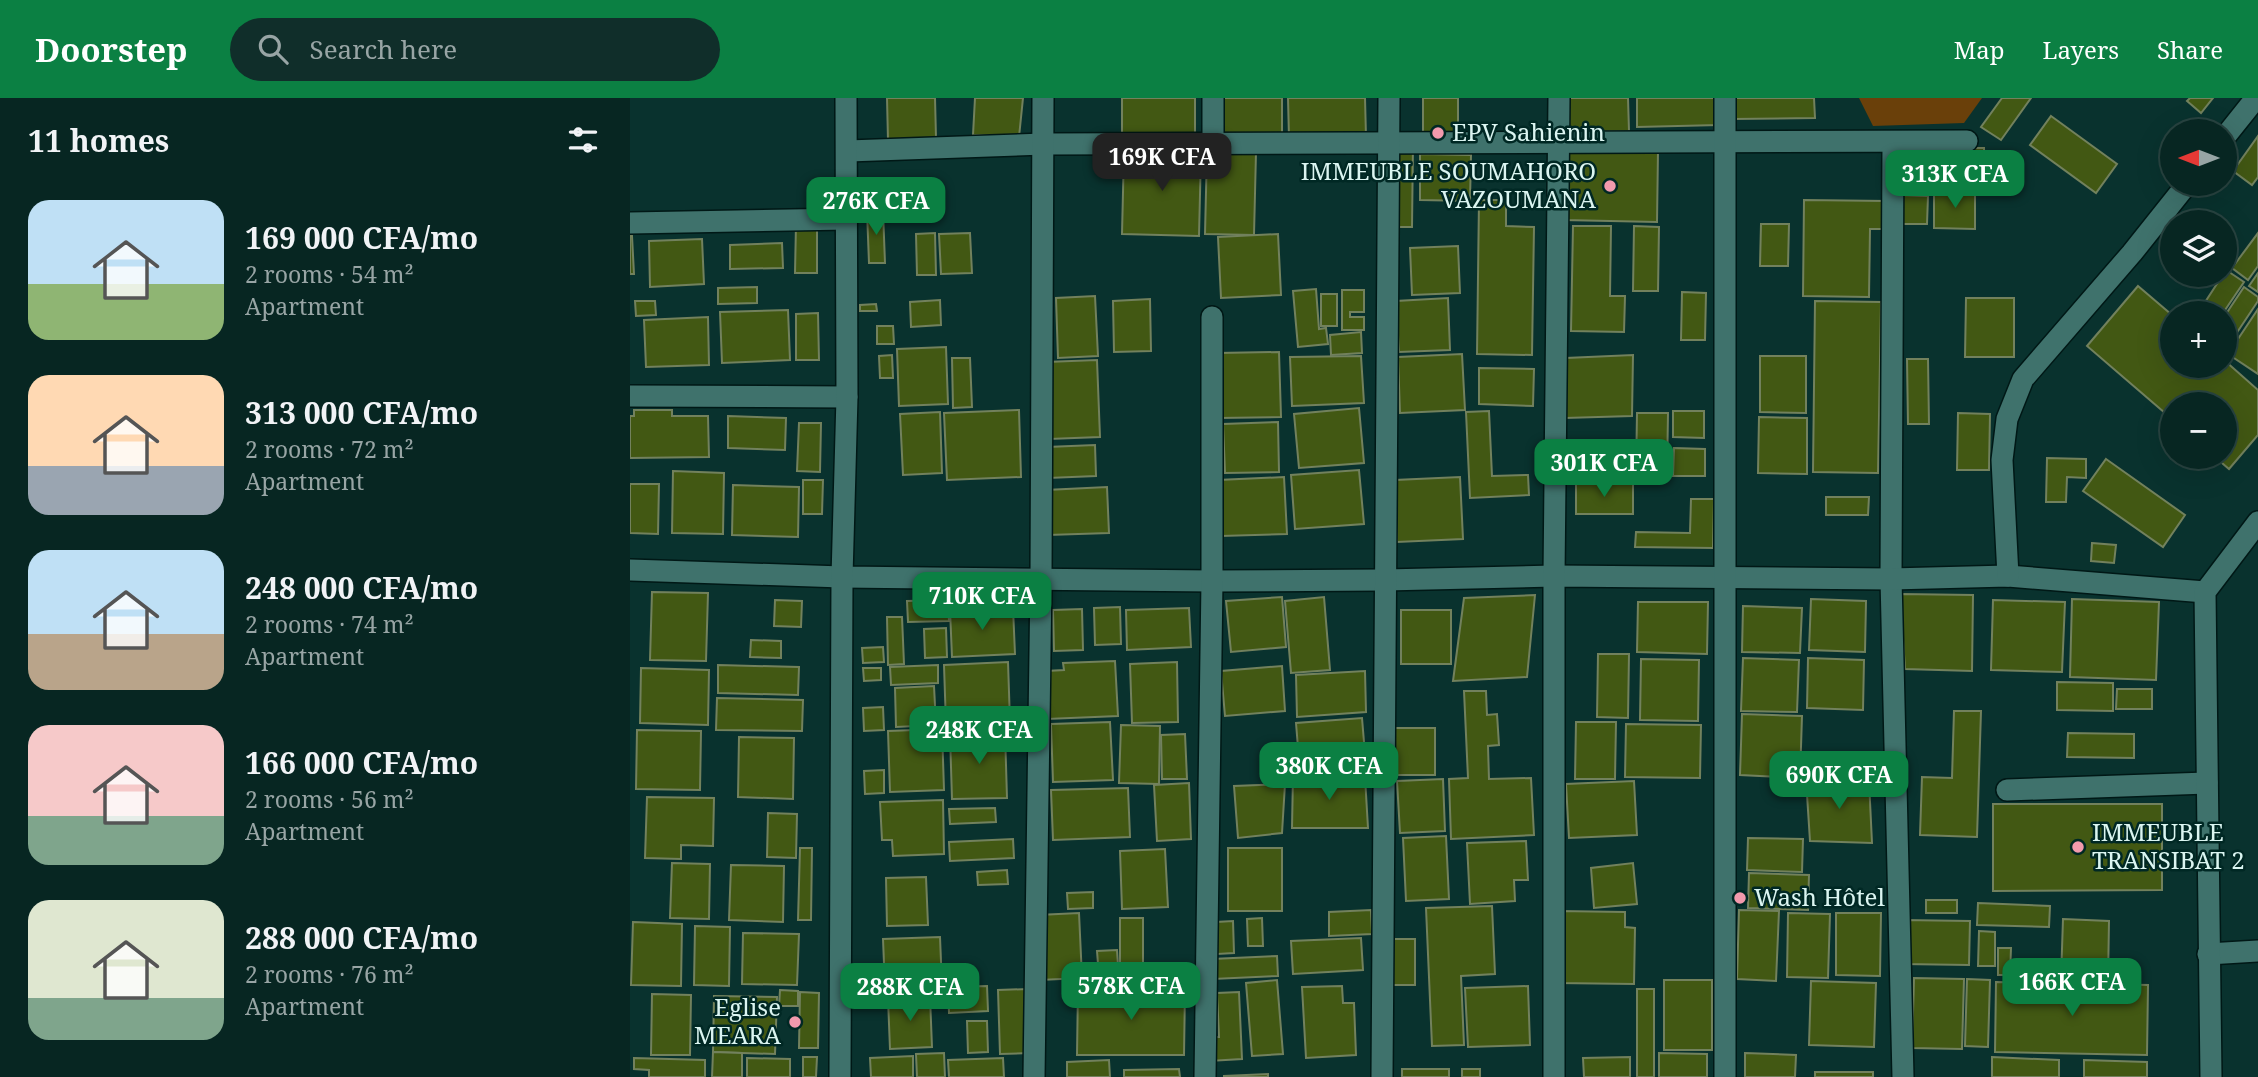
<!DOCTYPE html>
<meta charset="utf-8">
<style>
body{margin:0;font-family:"Noto Serif",serif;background:#102e2a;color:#f1f3f6;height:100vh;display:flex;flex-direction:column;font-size:26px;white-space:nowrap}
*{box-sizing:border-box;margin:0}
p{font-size:23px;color:#98a5a5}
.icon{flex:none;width:38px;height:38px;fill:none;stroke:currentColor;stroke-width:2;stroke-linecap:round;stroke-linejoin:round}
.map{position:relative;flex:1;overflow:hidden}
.details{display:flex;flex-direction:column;background:#072622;width:630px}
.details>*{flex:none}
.needle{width:46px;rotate:270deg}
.buttons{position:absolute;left:1530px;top:21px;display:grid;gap:14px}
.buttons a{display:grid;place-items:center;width:77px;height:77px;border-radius:50%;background:#072622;box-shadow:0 7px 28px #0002,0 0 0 2px #284340;font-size:35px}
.price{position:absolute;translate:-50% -60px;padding:0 16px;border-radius:14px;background:#0b8043;color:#fff;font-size:23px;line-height:46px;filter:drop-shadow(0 2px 4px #0008)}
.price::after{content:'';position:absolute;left:50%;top:42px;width:21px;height:16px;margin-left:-10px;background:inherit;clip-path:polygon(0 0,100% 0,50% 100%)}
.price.on{background:#222;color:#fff}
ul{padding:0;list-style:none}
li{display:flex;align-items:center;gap:21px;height:175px;padding:0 28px}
li span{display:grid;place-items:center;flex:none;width:196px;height:140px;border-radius:21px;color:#555}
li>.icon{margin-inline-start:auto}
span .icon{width:84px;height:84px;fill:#fffc;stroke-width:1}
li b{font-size:30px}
h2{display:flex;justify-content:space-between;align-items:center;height:84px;padding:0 28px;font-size:30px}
header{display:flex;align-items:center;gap:42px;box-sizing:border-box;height:98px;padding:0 35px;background:#0b8043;color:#fff}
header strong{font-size:33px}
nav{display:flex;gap:38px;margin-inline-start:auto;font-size:24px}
.search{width:490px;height:63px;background:#102e2a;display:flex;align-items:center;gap:18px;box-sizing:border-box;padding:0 24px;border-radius:38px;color:#98a5a5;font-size:26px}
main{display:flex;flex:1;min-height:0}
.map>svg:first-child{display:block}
.green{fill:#6a400a}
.building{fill:#425813;stroke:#72815d;stroke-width:2}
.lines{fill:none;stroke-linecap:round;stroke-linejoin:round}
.minor-casing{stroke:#001816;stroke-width:24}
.minor{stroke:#3f726c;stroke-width:21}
.poi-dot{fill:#f29aad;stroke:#002824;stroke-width:2.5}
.labels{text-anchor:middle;stroke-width:5;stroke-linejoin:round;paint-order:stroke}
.poi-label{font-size:24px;fill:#dbf5f1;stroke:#002824;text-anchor:start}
</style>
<header>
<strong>Doorstep</strong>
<div class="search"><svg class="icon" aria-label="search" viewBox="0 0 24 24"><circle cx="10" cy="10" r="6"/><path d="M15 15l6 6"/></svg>Search here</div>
<nav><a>Map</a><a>Layers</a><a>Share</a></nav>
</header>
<main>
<section class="details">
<h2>11 homes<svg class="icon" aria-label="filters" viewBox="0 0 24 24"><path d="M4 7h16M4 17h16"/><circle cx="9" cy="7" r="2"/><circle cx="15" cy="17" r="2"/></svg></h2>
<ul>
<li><span style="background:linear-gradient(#bfe0f5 60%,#8fb573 0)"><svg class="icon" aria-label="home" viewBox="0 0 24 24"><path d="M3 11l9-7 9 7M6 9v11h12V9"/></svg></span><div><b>169 000 CFA/mo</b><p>2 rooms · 54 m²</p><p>Apartment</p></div></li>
<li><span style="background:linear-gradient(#ffd9b3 65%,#9aa5b1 0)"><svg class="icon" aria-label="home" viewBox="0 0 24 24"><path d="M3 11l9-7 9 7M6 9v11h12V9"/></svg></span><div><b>313 000 CFA/mo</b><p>2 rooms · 72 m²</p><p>Apartment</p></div></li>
<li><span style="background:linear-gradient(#bfe0f5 60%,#b9a48a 0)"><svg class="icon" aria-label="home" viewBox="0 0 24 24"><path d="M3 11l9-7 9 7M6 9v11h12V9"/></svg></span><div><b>248 000 CFA/mo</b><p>2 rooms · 74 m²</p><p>Apartment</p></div></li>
<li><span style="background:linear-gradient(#f6c9c9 65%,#7fa58c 0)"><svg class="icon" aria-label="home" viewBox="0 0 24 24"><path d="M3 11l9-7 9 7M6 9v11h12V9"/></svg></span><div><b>166 000 CFA/mo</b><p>2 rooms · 56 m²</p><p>Apartment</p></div></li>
<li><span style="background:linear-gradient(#dfe7d0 70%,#7fa58c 0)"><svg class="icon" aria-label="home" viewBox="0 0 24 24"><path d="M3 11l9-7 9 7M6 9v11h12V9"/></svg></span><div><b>288 000 CFA/mo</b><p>2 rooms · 76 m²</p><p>Apartment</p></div></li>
</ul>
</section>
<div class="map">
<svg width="1628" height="979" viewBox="0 0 1628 979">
<rect width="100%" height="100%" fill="#09322e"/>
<polygon class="green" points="1229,0 1352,0 1334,25 1243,28"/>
<g class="building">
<polygon points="257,0 305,0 306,40 258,42"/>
<polygon points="345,0 393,0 389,39 343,37"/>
<rect x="492" y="0" width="73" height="35"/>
<polygon points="588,0 652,0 652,39 587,38"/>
<polygon points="658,0 735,0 736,39 659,40"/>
<rect x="793" y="0" width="35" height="43"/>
<polygon points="935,0 998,0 999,33 935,34"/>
<polygon points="1007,0 1089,0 1089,27 1007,29"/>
<polygon points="1102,0 1184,0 1185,20 1102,21"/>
<polygon points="1372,0 1401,0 1371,42 1351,29"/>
<polygon points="1560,0 1583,0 1571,15 1557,3"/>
<polygon points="1421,18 1487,66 1466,95 1400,47"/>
<polygon points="1628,38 1628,79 1622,87 1603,73"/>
<polygon points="765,46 783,46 782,129 764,129"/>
<polygon points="1271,50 1354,50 1355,91 1270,90"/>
<polygon points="933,52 1028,53 1027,124 933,122"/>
<polygon points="494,53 571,55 569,138 492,136"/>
<polygon points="577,53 626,54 624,137 575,136"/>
<polygon points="790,56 841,57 840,103 790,102"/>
<polygon points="1304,94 1345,94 1345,131 1304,130"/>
<polygon points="1270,97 1298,98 1297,126 1270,126"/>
<polygon points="849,102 876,102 876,128 904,129 902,257 847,256"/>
<polygon points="1174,102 1257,103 1256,131 1240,131 1239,199 1173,198"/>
<polygon points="237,113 253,113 255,165 239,165"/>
<polygon points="166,126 187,127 187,175 165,175"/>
<polygon points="1131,126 1159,126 1158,168 1130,168"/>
<polygon points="943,128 981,128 980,198 995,198 994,234 941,233"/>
<polygon points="1004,128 1029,129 1028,193 1003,193"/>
<polygon points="305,135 306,177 287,177 286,136"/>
<polygon points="340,135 342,175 311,176 309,136"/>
<polygon points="1628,135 1628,168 1618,182 1602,170"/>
<polygon points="648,136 651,197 591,200 588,139"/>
<polygon points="0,138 2,138 4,176 0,176"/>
<polygon points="72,141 74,186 20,189 19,143"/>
<polygon points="152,145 153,170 100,171 100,147"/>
<polygon points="828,148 830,195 782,197 780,150"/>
<polygon points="1596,172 1614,184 1593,215 1568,215"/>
<polygon points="1628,175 1628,194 1619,188"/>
<polygon points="1508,188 1542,217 1542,268 1594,268 1594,262 1628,292 1628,337 1599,371 1585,359 1594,359 1594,306 1542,306 1542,321 1457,248"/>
<polygon points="127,189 127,205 88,206 88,190"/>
<polygon points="1614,189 1628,199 1628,203 1596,251 1594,219"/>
<polygon points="686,191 689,231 696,230 698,246 668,249 663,193"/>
<polygon points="712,192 734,192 734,214 720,214 720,219 734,219 734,232 712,232"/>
<polygon points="1052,194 1076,195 1075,242 1051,242"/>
<rect x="691" y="196" width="16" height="32"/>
<polygon points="465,198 468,258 428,260 426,200"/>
<polygon points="818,200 820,252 769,254 766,203"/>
<polygon points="1336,200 1384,200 1384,259 1335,259"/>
<polygon points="520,201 521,253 484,254 483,203"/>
<polygon points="310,202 311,227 281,229 280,204"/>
<polygon points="5,203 25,203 26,217 6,218"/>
<polygon points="1185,203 1251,204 1248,375 1183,374"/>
<polygon points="246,206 247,213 230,213 230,207"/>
<polygon points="1628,211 1628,276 1598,256"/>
<polygon points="158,212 160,262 92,265 90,214"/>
<polygon points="188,215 189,262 166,262 166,216"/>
<polygon points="78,219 79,267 16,269 14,222"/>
<polygon points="247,228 263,228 264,246 247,246"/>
<polygon points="731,234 732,255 701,257 700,237"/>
<polygon points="316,249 318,306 269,308 267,251"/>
<polygon points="649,254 651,319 588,320 587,255"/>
<polygon points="832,256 835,312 770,315 768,259"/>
<polygon points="262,257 263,280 250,280 249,258"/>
<polygon points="1003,257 1002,318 935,320 936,260"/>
<polygon points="731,258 734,305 662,308 660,259"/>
<polygon points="1130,258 1176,258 1176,315 1130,314"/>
<polygon points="322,260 340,260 342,309 323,310"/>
<polygon points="1277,261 1298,261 1299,326 1278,326"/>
<polygon points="467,262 470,339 419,341 416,264"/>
<polygon points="849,270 904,271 903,308 849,306"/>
<polygon points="729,310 734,365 669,370 664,316"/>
<polygon points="4,312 42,312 42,318 78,318 79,359 0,360 0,318 4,318"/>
<polygon points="389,312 391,379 317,382 314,315"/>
<polygon points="859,313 862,378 898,377 899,397 840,400 836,314"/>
<polygon points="1043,313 1074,313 1074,340 1043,339"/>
<polygon points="310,314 312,375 273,377 270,316"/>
<polygon points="1007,315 1038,315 1037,377 1006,376"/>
<polygon points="1328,315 1360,316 1359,372 1327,372"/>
<polygon points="98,318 156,320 155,352 98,350"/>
<polygon points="1129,319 1177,320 1177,376 1128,375"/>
<polygon points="648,324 649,374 595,375 593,326"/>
<polygon points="169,325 191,325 190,374 167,373"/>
<polygon points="465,347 466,378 418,380 417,349"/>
<polygon points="1044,350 1075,351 1075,378 1043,378"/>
<polygon points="1417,360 1456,361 1456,380 1437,379 1436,404 1416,404"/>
<polygon points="1476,361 1555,417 1533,449 1453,393"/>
<polygon points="729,372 734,426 665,431 661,377"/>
<polygon points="43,373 94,375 93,436 42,435"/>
<polygon points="654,379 657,436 591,438 588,382"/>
<polygon points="830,379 833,441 767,444 765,382"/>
<polygon points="173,382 193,382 192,416 173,416"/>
<rect x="946" y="385" width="57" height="31"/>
<polygon points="0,386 29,386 28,436 0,435"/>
<polygon points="103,387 169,389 168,439 102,437"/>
<polygon points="477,389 479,435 418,437 416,392"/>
<polygon points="1196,399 1239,399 1238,417 1196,417"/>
<polygon points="1061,401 1084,401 1083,450 1005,449 1006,434 1060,435"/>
<polygon points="1462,445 1486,447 1484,465 1461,463"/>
<polygon points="22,494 78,495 76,563 20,562"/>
<polygon points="1270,496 1343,497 1342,573 1275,571"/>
<polygon points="905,497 897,579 823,583 834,500"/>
<polygon points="652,499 656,549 601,554 596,503"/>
<polygon points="694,499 700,572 661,575 655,503"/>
<polygon points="1181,501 1236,503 1235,554 1179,552"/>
<polygon points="1442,501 1529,504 1526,582 1440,579"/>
<polygon points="145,502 172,503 171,529 144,528"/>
<polygon points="318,502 319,523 278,524 277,503"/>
<polygon points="1363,502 1435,504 1432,574 1361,572"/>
<polygon points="1008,504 1078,504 1077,556 1007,554"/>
<polygon points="1113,508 1172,510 1170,555 1112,554"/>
<polygon points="490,509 491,546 465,547 464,510"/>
<polygon points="383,510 385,556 322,559 320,512"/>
<polygon points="559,510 561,549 497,552 496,512"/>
<polygon points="452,511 453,552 424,553 423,512"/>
<rect x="771" y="512" width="50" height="54"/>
<polygon points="257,519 272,519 274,566 258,567"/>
<polygon points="316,530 317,559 295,560 294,531"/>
<polygon points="121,542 151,543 151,560 120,559"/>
<polygon points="253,549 254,564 233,565 232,550"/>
<polygon points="968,556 999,556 998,620 967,619"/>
<polygon points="1113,560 1169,562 1167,614 1111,613"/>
<polygon points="1178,560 1234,562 1233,612 1177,610"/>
<polygon points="1011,561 1069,562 1068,623 1010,622"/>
<polygon points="485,563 488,618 417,621 416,573 434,572 433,565"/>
<polygon points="378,564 380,624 316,627 314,567"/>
<polygon points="547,564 548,624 502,625 500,566"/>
<polygon points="88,567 169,569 168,597 88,595"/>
<polygon points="308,567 308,585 261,587 260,569"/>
<polygon points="652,568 655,613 595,618 591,573"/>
<polygon points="11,570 79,572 78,627 10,625"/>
<polygon points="233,570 251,570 251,582 234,583"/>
<polygon points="735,573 736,614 667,619 666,577"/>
<polygon points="1427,584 1483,585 1483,613 1427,612"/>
<polygon points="304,588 306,627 266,629 265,590"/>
<polygon points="1487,591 1522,591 1522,611 1486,611"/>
<polygon points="834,593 856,593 857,617 867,616 869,647 858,648 859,681 901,680 904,737 821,741 819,681 838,680"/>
<polygon points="87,600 173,602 172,633 86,632"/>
<polygon points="253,609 254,632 234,633 233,610"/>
<polygon points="1324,613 1351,613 1347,739 1290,737 1292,679 1322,680"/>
<polygon points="1112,616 1172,618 1170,680 1110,677"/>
<polygon points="732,620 736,668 670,674 666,625"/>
<polygon points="480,624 483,682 423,684 421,626"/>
<polygon points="946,624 986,624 985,681 945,681"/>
<polygon points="996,626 1071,627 1070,680 995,679"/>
<polygon points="491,627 530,628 529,686 489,685"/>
<rect x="761" y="630" width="44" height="47"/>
<polygon points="312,631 314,692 260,694 258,633"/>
<polygon points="7,632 71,633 70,692 6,691"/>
<polygon points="375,634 377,700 322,701 320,637"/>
<polygon points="1438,635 1504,636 1504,660 1437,659"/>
<polygon points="555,636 557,681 532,681 531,637"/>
<polygon points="109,639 164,640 163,701 108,699"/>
<polygon points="254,672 254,695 235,696 234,673"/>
<polygon points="663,677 735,679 738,730 662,730"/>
<polygon points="813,681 815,733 770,735 767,683"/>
<polygon points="1176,681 1239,683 1242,745 1180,743"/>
<polygon points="1004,683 1007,737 939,740 936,686"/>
<polygon points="559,685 561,741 527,743 524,687"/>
<polygon points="655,686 652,735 608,740 604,688"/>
<polygon points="498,690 500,739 423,742 421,692"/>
<polygon points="17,699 84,700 83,748 51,747 51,761 15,760"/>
<polygon points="313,702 314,756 263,758 262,742 252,742 250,704"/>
<polygon points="1363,706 1532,706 1532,792 1363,793"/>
<polygon points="365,710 366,724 320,726 319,711"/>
<polygon points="138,715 167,716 166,760 137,759"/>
<polygon points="816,738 819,801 776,803 773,740"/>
<polygon points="1118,740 1173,741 1172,774 1117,772"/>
<polygon points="383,741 384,760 320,763 319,744"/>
<polygon points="896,743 898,782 884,782 885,803 840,806 837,745"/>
<polygon points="170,750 182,750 181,822 168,822"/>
<rect x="598" y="750" width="54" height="63"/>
<polygon points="535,751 538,809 492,811 490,753"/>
<polygon points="42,765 80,766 79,821 40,820"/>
<polygon points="1003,765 1007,806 964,810 961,770"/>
<polygon points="101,767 154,768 153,824 99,822"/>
<polygon points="377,772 378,786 348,787 347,774"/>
<polygon points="1119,775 1179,777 1178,812 1118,810"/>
<polygon points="296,779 298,827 257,828 256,780"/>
<polygon points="463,794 463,810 438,811 437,795"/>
<rect x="1296" y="802" width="31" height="13"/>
<polygon points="1348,805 1420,808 1419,829 1347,827"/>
<polygon points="862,808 865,876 831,878 834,947 802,948 796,810"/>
<polygon points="741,812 742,836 699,838 699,814"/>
<polygon points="1109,812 1149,813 1146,883 1107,881"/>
<polygon points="928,813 995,814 995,829 1005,830 1004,886 927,885"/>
<polygon points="449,815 452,880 410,882 408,817"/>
<polygon points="1158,815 1200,816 1198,880 1157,879"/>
<polygon points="1206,815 1251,815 1250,878 1206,877"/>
<rect x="490" y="820" width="23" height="62"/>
<polygon points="632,820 633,848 618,848 617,821"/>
<polygon points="1433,821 1479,823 1478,883 1431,881"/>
<polygon points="1272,822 1340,823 1339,867 1272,866"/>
<polygon points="603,823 604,855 587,856 586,824"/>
<polygon points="3,824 52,826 51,888 1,887"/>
<polygon points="65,828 100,829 99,888 64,887"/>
<polygon points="1349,833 1365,834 1365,868 1348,868"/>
<polygon points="113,835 169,836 167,887 112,886"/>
<polygon points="310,839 312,888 255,890 253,841"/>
<polygon points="731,840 733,872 663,876 661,843"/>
<rect x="757" y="841" width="28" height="46"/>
<polygon points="1368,850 1381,850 1380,877 1368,877"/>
<polygon points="487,852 489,883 457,884 457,866 468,866 467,853"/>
<polygon points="647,858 648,878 583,881 582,861"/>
<polygon points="1284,880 1334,881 1332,951 1282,950"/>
<polygon points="1337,881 1360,882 1358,949 1335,948"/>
<polygon points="647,882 653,956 622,958 616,885"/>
<rect x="1034" y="882" width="48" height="70"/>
<polygon points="1181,883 1246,885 1244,949 1179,947"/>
<polygon points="1366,884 1518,887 1517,957 1365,954"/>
<polygon points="357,888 358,913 319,915 318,889"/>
<polygon points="712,888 713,905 724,905 726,957 676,960 672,889"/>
<polygon points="898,888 900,947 838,949 835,890"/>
<polygon points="448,890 555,891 554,957 447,957"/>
<polygon points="398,891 400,955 370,956 368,892"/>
<rect x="1007" y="891" width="17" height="88"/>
<polygon points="150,892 168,893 168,908 149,908"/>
<polygon points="170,894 189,895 188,950 169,950"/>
<polygon points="609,894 612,961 579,963 578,939 589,939 587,895"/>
<polygon points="22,896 61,897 60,957 21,957"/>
<polygon points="84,898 147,899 145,956 83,954"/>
<polygon points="300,899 302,949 260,951 258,901"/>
<polygon points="337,923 357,923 358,954 338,955"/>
<polygon points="83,954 112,955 112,979 82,979"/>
<polygon points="314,955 315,979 287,979 286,956"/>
<polygon points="1029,955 1077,956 1077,979 1029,979"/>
<polygon points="1115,955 1166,957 1165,979 1115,979"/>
<polygon points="283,958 283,979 241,979 240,960"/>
<polygon points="173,959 187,959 186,979 173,979"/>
<polygon points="1000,959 1000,979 954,979 953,960"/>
<polygon points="1362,959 1429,962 1429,979 1362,979"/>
<polygon points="4,960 75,962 75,979 19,979 19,972 4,971"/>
<polygon points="117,960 160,961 160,979 117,979"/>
<polygon points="373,960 374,979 319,979 318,962"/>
<polygon points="479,962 480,979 437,979 437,964"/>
<polygon points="1454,962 1517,964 1517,979 1454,979"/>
<polygon points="549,971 550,979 494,979 494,972"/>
<rect x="772" y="971" width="47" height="8"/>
<rect x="832" y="971" width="18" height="8"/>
<rect x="1185" y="974" width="58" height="5"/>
<polygon points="638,976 638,979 594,979 594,978"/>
</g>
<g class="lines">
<defs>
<g id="minor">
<polyline points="583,0 583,45"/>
<polyline points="1594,40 1626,0"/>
<polyline points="1263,44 1261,481 1273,979"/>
<polyline points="218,53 414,46 1337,43"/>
<polyline points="0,125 217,121"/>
<polyline points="0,298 217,299"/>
<polyline points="0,472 212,479 582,483 755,482 924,478 1261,481 1378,478 1575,494"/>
<polyline points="1378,478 1372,362 1377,321 1393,281 1502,155 1557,86"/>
<polyline points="1377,692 1577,685"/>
<polyline points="1578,856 1628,853"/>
<polyline points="210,979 212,479 217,299 216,0"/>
<polyline points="404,979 411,482 413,0"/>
<polyline points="575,979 582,483 582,219"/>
<polyline points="752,979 759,0"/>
<polyline points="924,979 924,478 929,0"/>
<polyline points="1095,979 1095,0"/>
<polyline points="1581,979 1575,494 1628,424"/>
</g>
</defs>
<use href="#minor" class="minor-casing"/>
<use href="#minor" class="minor"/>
</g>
<g class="poi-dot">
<circle cx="808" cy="35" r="7"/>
<circle cx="980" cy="88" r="7"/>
<circle cx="1448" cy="749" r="7"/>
<circle cx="1110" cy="800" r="7"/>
<circle cx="165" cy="924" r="7"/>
</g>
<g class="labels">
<g class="poi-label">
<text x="822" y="43">EPV Sahienin</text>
<text x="966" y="82" text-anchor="end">IMMEUBLE SOUMAHORO<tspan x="966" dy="28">VAZOUMANA</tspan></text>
<text x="1462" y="743">IMMEUBLE<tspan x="1462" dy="28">TRANSIBAT 2</tspan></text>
<text x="1124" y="808">Wash Hôtel</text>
<text x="151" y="918" text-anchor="end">Eglise<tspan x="151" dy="28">MEARA</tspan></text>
</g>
</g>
</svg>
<div class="buttons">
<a><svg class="needle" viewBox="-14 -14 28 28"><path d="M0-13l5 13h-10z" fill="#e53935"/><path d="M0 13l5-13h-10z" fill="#98a5a5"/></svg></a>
<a><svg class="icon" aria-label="layers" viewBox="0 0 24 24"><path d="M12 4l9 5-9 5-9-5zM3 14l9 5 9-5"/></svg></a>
<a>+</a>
<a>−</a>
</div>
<b class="price on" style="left:532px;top:95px">169K CFA</b>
<b class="price" style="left:1325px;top:112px">313K CFA</b>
<b class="price" style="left:246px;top:139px">276K CFA</b>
<b class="price" style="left:974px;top:401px">301K CFA</b>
<b class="price" style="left:352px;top:534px">710K CFA</b>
<b class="price" style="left:349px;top:668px">248K CFA</b>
<b class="price" style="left:699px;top:704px">380K CFA</b>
<b class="price" style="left:1209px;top:713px">690K CFA</b>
<b class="price" style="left:1442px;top:920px">166K CFA</b>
<b class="price" style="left:501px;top:924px">578K CFA</b>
<b class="price" style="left:280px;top:925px">288K CFA</b>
</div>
</main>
